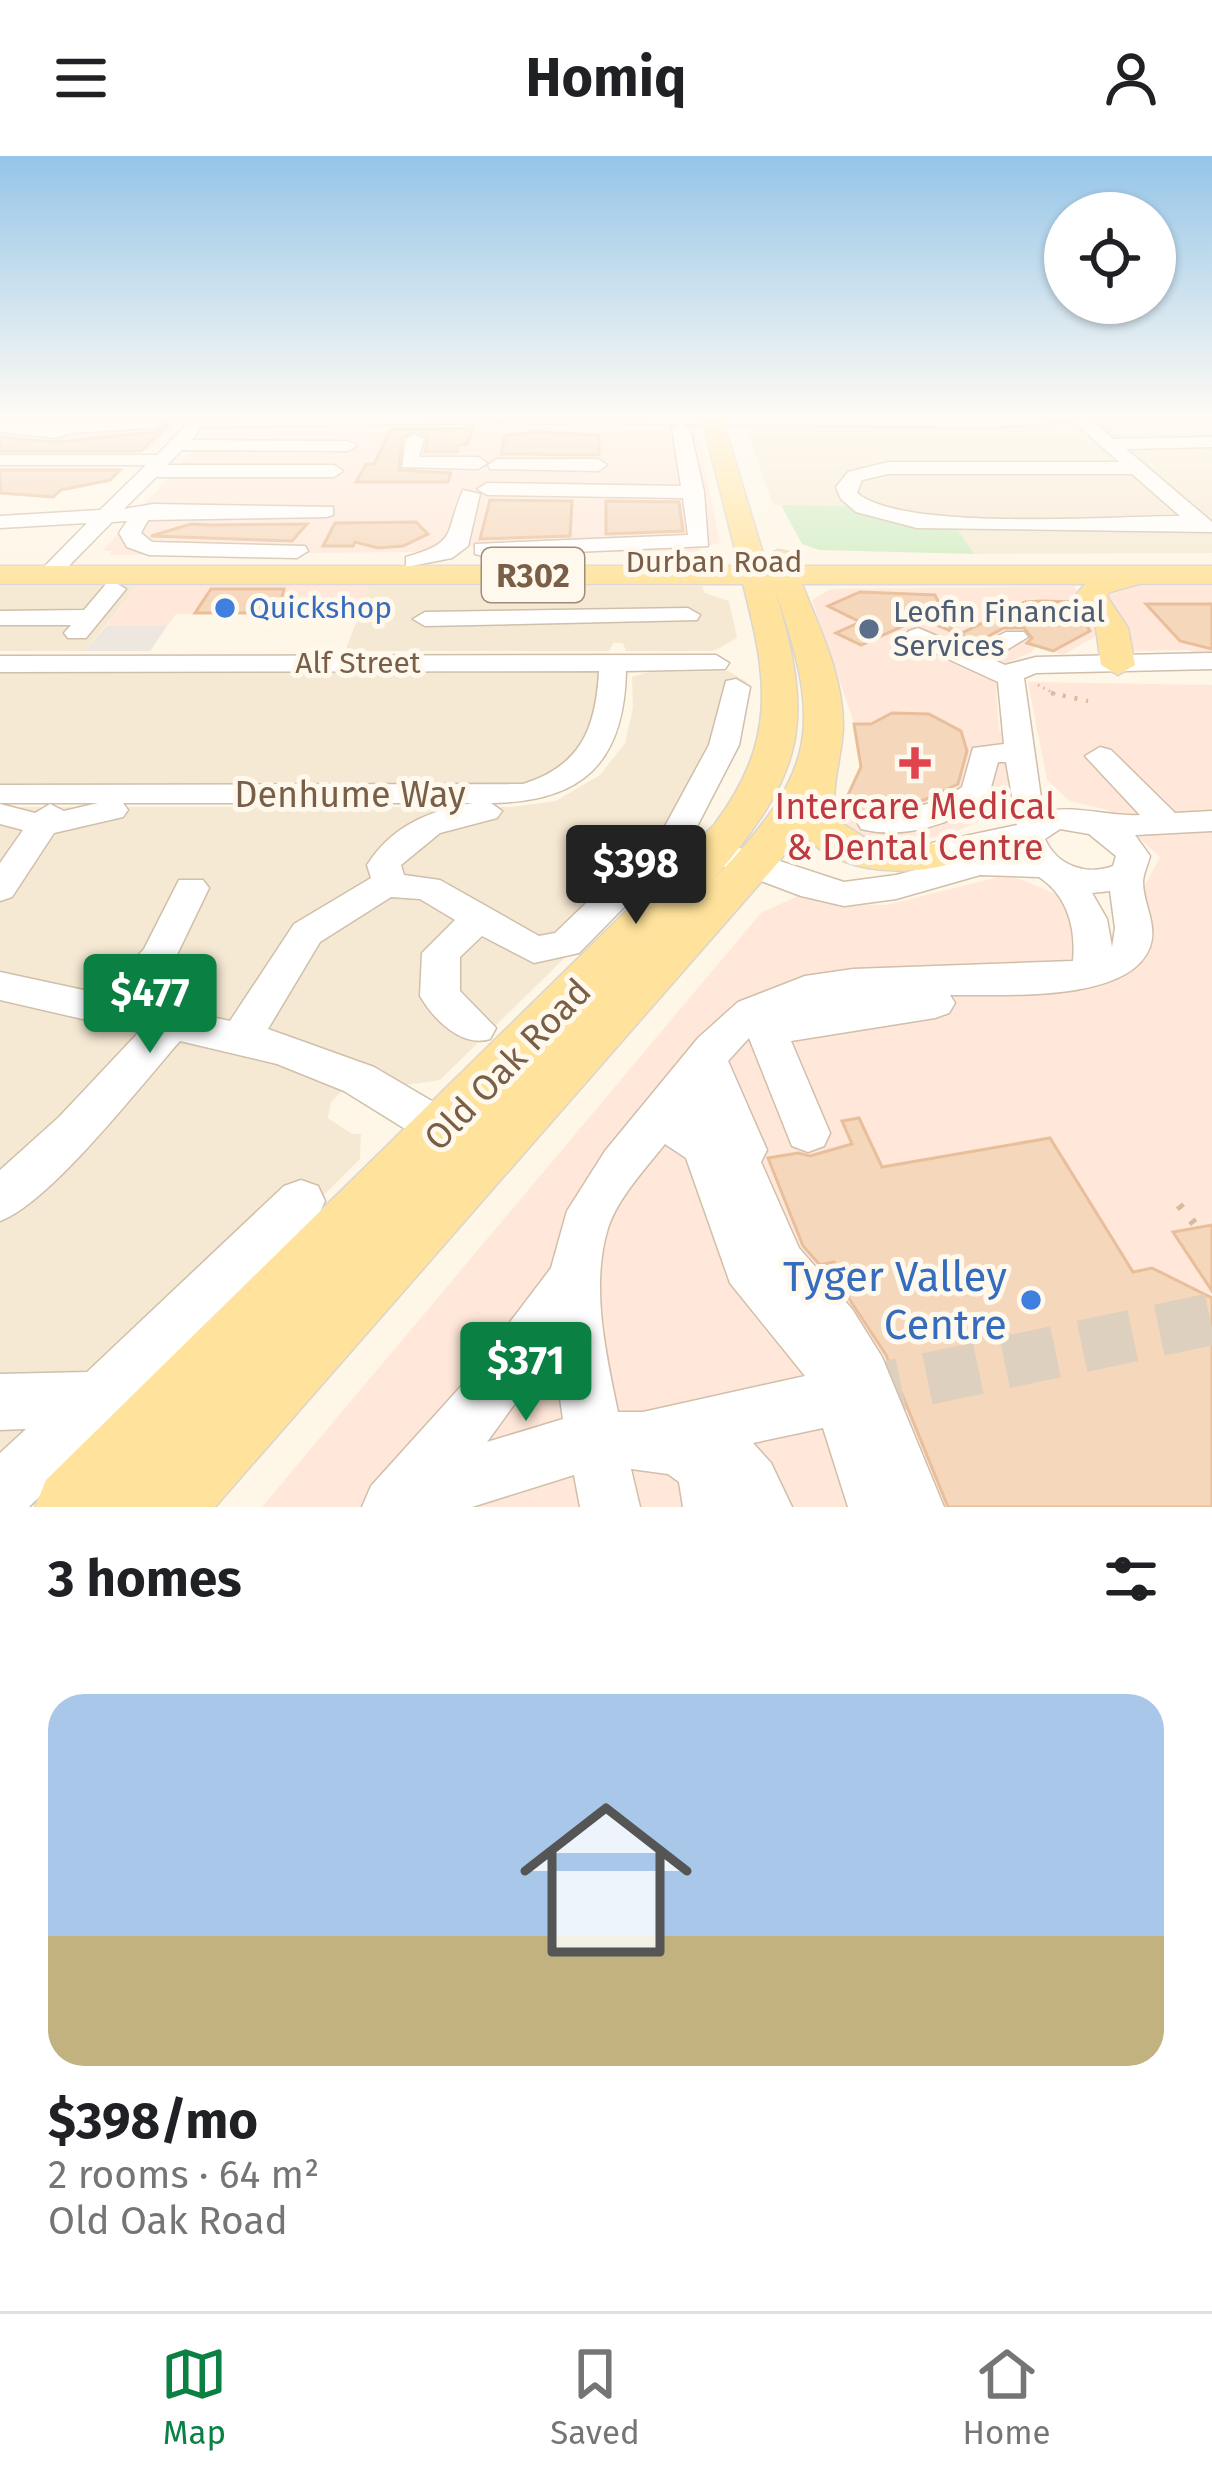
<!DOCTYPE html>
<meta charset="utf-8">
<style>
body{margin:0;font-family:"Fira Sans",sans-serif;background:#f2f2f2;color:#202124;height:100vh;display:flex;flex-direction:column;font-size:45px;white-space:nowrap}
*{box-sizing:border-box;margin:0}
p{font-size:39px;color:#757577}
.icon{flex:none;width:66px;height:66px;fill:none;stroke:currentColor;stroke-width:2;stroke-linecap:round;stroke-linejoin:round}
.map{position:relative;height:1351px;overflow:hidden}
.sheet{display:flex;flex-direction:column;background:#fff;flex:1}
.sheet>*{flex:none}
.fabs{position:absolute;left:1044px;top:36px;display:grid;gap:24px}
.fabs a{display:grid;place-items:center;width:132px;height:132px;border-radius:50%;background:#fff;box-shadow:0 3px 9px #0004;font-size:60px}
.price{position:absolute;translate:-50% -102px;padding:0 27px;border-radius:12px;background:#0b8043;color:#fff;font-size:39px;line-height:78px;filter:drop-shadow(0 3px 6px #0008)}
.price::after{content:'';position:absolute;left:50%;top:72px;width:36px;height:27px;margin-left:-18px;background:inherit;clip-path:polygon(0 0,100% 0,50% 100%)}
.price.on{background:#222;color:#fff}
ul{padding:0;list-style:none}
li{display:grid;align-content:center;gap:24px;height:636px;padding:0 48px}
li span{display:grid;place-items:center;height:372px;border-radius:36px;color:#555}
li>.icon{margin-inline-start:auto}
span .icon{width:216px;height:216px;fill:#fffc;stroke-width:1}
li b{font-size:51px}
h2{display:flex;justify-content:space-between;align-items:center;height:144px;padding:0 48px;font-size:51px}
header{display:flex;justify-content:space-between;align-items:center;height:156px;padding:0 48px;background:#fff;font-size:54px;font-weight:700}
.tabs{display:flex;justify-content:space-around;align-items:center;height:168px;border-top:3px solid #e0e0e0;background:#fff;font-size:33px;color:#757577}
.tabs a{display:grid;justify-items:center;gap:6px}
.tabs .on{color:#0b8043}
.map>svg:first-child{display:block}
.residential{fill:#f6e9d3}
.commercial{fill:#ffe7d9}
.industrial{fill:#eee7e0}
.green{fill:#d0edc3}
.building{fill:#f5d7bb;stroke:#e9bf9b;stroke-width:3}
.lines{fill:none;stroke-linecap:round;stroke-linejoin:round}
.minor-tunnel{stroke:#ddd0be;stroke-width:52;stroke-dasharray:52 27;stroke-linecap:butt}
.minor-casing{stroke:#d0bfaa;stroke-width:3}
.major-casing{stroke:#dcd5cf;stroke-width:3}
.path-far2{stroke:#daba9e;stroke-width:3;stroke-dasharray:1.5 4.5;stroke-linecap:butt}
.path-far1{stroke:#daba9e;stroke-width:4.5;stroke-dasharray:3 9;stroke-linecap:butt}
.path{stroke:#daba9e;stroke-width:8;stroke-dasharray:4.5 15;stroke-linecap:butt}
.minor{fill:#fff;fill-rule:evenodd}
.major{fill:#ffe29b;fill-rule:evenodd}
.shop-dot{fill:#3f7fe0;stroke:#fff9ed;stroke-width:4.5}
.service-dot{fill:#5c6f8a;stroke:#fff9ed;stroke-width:4.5}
.health-dot{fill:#e0444e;stroke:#fff9ed;stroke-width:4.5}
.labels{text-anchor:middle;stroke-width:10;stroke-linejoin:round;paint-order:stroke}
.far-street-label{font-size:30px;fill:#795e48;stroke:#fff9ed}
.far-shop-label{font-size:30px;fill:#366cbe;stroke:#fff9ed;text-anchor:start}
.far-service-label{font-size:30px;fill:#4e5e75;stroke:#fff9ed;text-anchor:start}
.shield{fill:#fff9ed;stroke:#a18c7a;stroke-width:3}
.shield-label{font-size:33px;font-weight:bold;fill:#795e48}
.street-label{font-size:36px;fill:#795e48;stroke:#fff9ed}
.health-label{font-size:36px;fill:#be3a42;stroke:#fff9ed}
.near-shop-label{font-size:42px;fill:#366cbe;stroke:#fff9ed;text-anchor:end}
</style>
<header><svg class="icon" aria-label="menu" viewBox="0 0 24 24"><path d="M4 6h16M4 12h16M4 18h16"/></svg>Homiq<svg class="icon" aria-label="person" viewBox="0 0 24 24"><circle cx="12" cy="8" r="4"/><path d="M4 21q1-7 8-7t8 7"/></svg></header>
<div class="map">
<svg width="1212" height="1351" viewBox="0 0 1212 1351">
<rect width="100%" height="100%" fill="#fef6e6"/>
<g class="residential">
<polygon points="1098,258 1212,258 1212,397 974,398 953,367 858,350 773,349 747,274 753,272 752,267"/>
<polygon points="0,430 137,430 85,495 0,495"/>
<polygon points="370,430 702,430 705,437 729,445 737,482 714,495 626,495 623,487 613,487 609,495 345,495"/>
<polygon points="614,508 613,562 546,632 0,639 0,509"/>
<polygon points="728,515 747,526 745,546 686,683 440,924 392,931 348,929 331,946 328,962 352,978 361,978 360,1003 11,1351 0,1351 0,651 511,651 556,645 600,619 625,587 633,552 632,521 649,516"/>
</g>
<g class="commercial">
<polygon points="0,258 159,258 171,262 175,269 150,293 127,298 0,298"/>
<polygon points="264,269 686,272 697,275 720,387 700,391 700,396 478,396 470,389 436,389 421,396 109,399 112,395 102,395 215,270"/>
<polygon points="137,430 370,430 364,447 304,447 299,458 176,458 167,470 106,470"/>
<polygon points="1074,430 1101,477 1063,499 1035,490 1032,496 987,516 1001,531 996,534 999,574 1006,583 1010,615 1006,639 990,661 944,680 904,685 872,683 847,673 841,666 841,654 861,611 853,564 812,444 831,433"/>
<polygon points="1123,430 1212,430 1212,501 1196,501 1190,494 1134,495 1099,446 1101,435"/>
<polygon points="1028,526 1212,529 1212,1351 262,1351 761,757 800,739 836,748 887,749 998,721 1020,723 1058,739 1077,772 1148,786 1144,731 1160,701 1108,654 1070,645 1047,624"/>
</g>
<polygon class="industrial" points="106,470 167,470 150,495 85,495"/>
<polygon class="green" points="781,349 847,350 897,368 956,371 974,398 819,394 802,388"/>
<g class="building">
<polygon points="156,258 181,258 141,295 0,295 0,281 56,286 154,276 166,268"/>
<polygon points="473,272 467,289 459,289 457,296 425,296 428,281 417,274 402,282 399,314 451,317 448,326 356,326 366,308 374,308 391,273"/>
<polygon points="538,276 599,279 599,299 501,298 505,279"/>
<polygon points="0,314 120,314 110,324 61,334 53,341 0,337"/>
<polygon points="490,344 572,345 570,380 480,383"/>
<polygon points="606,345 679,346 683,375 606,378"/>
<polygon points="416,366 428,378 403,390 378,392 355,386 353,390 323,390 335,367"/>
<polygon points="191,368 211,369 307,368 292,385 151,380"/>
<polygon points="211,433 284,433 278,457 195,457"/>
<polygon points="860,436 935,439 953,476 921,462 861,489 836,477 860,466 828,450"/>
<polygon points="1042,445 1073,446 1090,475 1053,495 1027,487 1032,482 1024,472 1004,472 977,486 960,478 1025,446"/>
<polygon points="1146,448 1212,448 1212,493 1180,485"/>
<polygon points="892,557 929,558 961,575 967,595 958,628 924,644 856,659 841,654 861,611 854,568 871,568"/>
<polygon points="859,962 882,1011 1050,982 1133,1116 1152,1112 1212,1142 1212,1351 948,1351 886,1199 848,1141 834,1106 820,1109 803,1090 768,1002 798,997 810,1000 852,988 842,965"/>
<polygon points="1212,1069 1212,1135 1173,1076"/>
</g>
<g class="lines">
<polyline class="minor-tunnel" points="850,1239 1212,1163"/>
<defs>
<g id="minor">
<polygon points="479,258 487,263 485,267 201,271 192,284 348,285 357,290 348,295 182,294 167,309 334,309 343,315 334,321 156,321 124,353 153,348 333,351 333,359 326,361 148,364 141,377 152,386 305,390 308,395 297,402 149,399 127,391 119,377 127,365 112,366 55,424 47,426 36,419 87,367 0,372 0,360 100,354 146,309 0,309 0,299 157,299 194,261"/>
<path d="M496,258h617l-22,6 22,19 99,-2v10l-86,2 86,73v10l-295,-4 -61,-16 -15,-13 -5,-12 12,-15 40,-10h231l-46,-41 -78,6 -312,-3 7,5 14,63 4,54 -225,10 -8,-2v-10l213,-9 -5,-37 -196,-3 -10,-6 10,-6 194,3 -9,-57 7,-5 -179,-1 -8,-5zM888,318h244l48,42c-68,0 -276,16 -323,-23l5,-13z"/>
<polygon points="65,261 80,266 154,262 162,267 154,272 72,277 56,282 0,276 0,266 42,267"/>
<polygon points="415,278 424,283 419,301 478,301 487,307 478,313 402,311 406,283"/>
<polygon points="497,303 598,303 607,309 598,315 490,313 488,309"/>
<path d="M463,334l17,4 -12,52 -16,12 -46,9v-10c53,-15 38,-23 57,-67z"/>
<polygon points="114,426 126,433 86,482 68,482 64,477 71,469 0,469 0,455 84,454 106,428"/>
<polygon points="688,452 700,459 697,464 425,470 413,463 425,456"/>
<path d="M918,472l52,22 36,-18h18l4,5 -36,22 13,6 31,-8 176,-4v16l-176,4 -12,5 19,134c31,-8 65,5 97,3l-55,-59 15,-9 11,3 64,63 37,-2v20l-77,4 15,21c-2,8 -7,19 -7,26 0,22 15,42 7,65 -21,57 -150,47 -200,48l5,8 -6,10 -14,5 -144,23 39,92 -6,13 -16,6 -16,-6 -43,-108 -21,23 39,89 -6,12 38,86 53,61 30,48 62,150h-96l-25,-79 -70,15 18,20 21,44h-109l-4,-25 -11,-8 -37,-5 9,38h-60l-6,-32 -102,32h-110l9,-21 93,-103 87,-115 16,-57 38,-60 93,-113 40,-36 67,-26 48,-7 220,-8c3,-32 -5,-65 -34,-84l-59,-2 -84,24 -52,7 -43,-10 -98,-37 -5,-8 5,-8 12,-3 129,42 52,-7 66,-17 -30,1 -5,-8 5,-8 85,-18 -11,-63h-8l-10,36c-35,26 -83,42 -127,31l-4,-7 4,-7c38,-9 67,-3 101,-28l11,-39 31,-4 -6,-62 -89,-41 -4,-5 4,-5zM1060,673l29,5 27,22 -3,10c-26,10 -56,0 -68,-27zM1014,690l4,8 -36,-1zM1110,735l5,37 -3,19 -5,-28 -15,-26zM665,988l21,14 44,125 75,93 -162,36h-25c-12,-57 -28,-126 -10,-184 10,-30 37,-59 57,-84zM553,1195l10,68 -76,23z"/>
<path d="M716,499l13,8 -4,6 -99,2c-2,92 -44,131 -135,132l11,8 -5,7 -57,15 -39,32 3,10 36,5 99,56 16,-3 109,-105 45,-83 17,-64 10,-2 14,8 -11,58 -49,95 -111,113 -45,10 -52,-27 -22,21v34l36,37 -6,11c-28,9 -56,-19 -70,-43l2,-43 33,-33 -35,-21 -29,-2 -71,45 -52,87 106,38 97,57 7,13 -7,13 -16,6 -16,-6 -95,-59 -67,-27 -97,-23c-39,44 -130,162 -180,180v-51l59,-53 80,-85 -139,-32v-28l102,22 42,-45 35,-69h24l6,8 -37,77 -31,37 89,19 64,-97 77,-46 -4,-13c25,-39 61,-54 106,-62h-350l5,7 -5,7 -69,16 -42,64 -12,4v-38l23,-33 -23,-6v-20l35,9 15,-9 14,7 34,-8h-98v-18l523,-1c58,-18 73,-56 76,-113l-599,1v-16z"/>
<polygon points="301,1024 318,1030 325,1045 318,1060 29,1351 0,1351 0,1297 26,1273 0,1274 0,1218 87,1216 284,1030"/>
</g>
<path id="major" d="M701,258h20l43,143 14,-7 10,2 7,14h417v18h-73l-29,8 -3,4 21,32 7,37 -17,10 -17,-10 -5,-37 -20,-33 9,-11h-283c18,45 42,94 41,144 -1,31 -14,60 -6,92l30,19 79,6 7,10 -7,10c-45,12 -117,7 -145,-35l-19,28 -567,649h-180l11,-27 668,-655c63,-84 54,-145 29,-241h-743v-18h739zM775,434c49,140 41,182 -62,290 91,-108 103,-154 62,-290z"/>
</defs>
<use href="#minor" class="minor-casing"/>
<use href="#major" class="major-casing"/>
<polyline class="path-far2" points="1038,529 1059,540"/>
<polyline class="path-far1" points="1051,537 1088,545"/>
<polyline class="path" points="1179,1049 1197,1071"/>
<use href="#minor" class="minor"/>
<use href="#major" class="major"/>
</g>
<linearGradient id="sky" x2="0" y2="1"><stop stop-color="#95c5e8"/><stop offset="0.58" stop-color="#fffbf4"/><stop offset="1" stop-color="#fffbf4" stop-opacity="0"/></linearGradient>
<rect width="1212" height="447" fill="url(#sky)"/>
<g class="shop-dot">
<circle cx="225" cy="452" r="12"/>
<circle cx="1031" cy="1144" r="12"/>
</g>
<circle class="service-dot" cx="869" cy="473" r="12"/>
<path class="health-dot" d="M909 589h12v12h12v12h-12v12h-12v-12h-12v-12h12z"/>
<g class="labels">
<g class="far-street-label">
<text x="714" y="416">Durban Road</text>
<text x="358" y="517">Alf Street</text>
</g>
<g class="far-shop-label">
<text x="249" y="462">Quickshop</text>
</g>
<g class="far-service-label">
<text x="893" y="466">Leofin Financial<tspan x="893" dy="34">Services</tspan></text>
</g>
<rect class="shield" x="482" y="392" width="102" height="54" rx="9"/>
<g class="shield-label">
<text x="533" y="431">R302</text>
</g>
<g class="street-label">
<text x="350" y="651">Denhume Way</text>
<text transform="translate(507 908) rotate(-46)" y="13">Old Oak Road</text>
</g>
<g class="health-label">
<text x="915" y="663">Intercare Medical<tspan x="915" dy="41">&amp; Dental Centre</tspan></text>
</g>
<g class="near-shop-label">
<text x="1007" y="1135">Tyger Valley<tspan x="1007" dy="48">Centre</tspan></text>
</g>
</g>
</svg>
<div class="fabs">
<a><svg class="icon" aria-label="locate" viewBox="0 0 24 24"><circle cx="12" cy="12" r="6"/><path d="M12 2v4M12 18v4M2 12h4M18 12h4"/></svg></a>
</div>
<b class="price on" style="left:636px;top:771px">$398</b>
<b class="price" style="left:150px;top:900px">$477</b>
<b class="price" style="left:526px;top:1268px">$371</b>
</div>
<section class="sheet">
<h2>3 homes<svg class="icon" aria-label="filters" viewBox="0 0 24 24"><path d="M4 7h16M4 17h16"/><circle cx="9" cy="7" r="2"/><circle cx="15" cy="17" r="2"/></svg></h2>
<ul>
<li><span style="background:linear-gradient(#a9c7e8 65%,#c2b280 0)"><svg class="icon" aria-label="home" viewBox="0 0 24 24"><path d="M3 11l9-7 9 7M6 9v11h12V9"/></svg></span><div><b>$398/mo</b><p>2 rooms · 64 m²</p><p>Old Oak Road</p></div></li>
</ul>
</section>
<nav class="tabs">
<a class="on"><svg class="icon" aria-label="map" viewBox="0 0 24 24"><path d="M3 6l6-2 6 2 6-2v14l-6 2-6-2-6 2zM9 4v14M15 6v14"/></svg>Map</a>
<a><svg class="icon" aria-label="saved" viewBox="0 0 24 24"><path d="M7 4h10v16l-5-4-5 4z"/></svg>Saved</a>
<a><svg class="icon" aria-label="home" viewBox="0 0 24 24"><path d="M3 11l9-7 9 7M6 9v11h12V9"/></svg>Home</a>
</nav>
